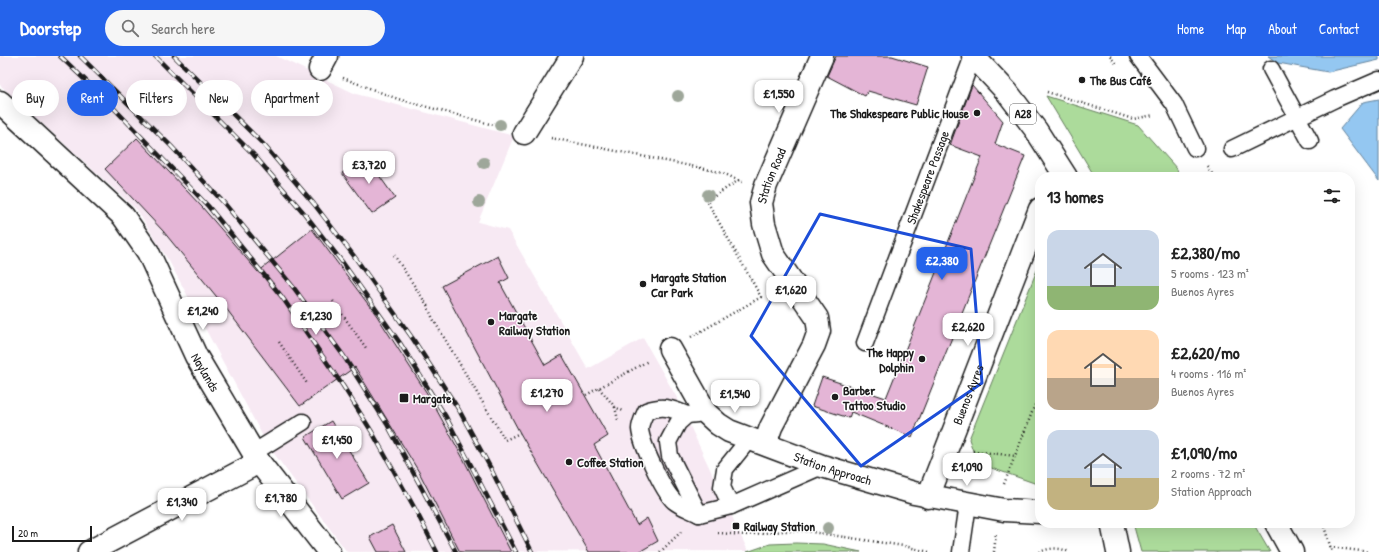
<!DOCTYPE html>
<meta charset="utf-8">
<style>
body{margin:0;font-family:"Patrick Hand",sans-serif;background:#f6f6f6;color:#222;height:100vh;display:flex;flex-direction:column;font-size:15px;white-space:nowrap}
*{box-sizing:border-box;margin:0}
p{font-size:13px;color:#767676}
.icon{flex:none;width:22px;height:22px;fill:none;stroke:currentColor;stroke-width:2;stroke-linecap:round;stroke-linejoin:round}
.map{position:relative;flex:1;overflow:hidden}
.sheet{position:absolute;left:1035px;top:116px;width:320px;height:356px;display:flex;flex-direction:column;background:#fff;border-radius:16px;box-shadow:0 4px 16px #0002}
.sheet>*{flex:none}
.guide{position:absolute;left:12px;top:24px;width:380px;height:36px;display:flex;gap:8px}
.scale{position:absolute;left:12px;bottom:10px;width:80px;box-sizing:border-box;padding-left:4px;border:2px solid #1c1c1c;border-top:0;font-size:11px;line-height:14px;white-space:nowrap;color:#1c1c1c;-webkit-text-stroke:3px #fff;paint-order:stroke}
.price{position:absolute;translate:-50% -34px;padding:0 9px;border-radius:8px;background:#fff;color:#222;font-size:13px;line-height:26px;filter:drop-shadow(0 1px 2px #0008)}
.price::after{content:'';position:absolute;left:50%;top:24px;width:12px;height:9px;margin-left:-6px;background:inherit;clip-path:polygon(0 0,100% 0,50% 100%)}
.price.selected{background:#2563eb;color:#fff}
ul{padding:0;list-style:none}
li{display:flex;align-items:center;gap:12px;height:100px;padding:0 12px}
li span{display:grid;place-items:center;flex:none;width:112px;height:80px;border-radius:12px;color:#555}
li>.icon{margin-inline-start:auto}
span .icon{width:48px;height:48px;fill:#fffc;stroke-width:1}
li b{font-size:17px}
h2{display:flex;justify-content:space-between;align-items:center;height:48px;padding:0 12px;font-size:17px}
.chip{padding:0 14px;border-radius:18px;background:#fff;box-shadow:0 4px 16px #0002;font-size:14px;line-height:36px}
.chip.selected{background:#2563eb;color:#fff}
header{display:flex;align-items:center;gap:24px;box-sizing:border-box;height:56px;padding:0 20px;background:#2563eb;color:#fff}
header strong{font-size:19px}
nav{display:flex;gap:22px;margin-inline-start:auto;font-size:14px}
.search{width:280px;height:36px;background:#f6f6f6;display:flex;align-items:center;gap:10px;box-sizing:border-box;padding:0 14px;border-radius:22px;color:#767676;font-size:15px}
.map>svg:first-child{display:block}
.built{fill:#f7e9f3}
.green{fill:#acdb9b;stroke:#647c5c}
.water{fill:#94c7f1;stroke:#64839c}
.building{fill:#e4b5d6;stroke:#1c1c1c}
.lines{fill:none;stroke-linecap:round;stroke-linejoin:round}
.lane-casing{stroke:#1c1c1c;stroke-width:19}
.street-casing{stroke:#1c1c1c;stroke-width:25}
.highway-casing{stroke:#1c1c1c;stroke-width:25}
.path{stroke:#1c1c1c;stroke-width:2.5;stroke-dasharray:1 3;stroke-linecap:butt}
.lane{stroke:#fff;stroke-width:16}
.street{stroke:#fff;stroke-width:22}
.highway{stroke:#fff;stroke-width:22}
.rail-casing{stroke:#1c1c1c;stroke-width:4.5}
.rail{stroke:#fff;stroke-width:3;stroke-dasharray:9;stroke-linecap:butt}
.tree{fill:#9ea79a}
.marked{fill:none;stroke:#1d4ed8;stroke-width:3;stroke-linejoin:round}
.poi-dot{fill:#1c1c1c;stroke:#fff;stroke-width:1.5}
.labels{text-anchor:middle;stroke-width:3;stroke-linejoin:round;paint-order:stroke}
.shield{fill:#fff;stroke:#606060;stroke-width:1}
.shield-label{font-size:12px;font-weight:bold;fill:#1c1c1c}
.poi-label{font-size:13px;font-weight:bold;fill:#1c1c1c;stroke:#fff;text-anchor:start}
.street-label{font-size:13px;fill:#1c1c1c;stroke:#fff}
</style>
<header>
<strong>Doorstep</strong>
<div class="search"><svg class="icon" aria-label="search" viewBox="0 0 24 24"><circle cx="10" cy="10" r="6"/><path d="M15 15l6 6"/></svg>Search here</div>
<nav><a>Home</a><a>Map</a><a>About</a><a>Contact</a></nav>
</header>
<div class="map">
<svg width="1379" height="496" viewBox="0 0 1379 496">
<rect width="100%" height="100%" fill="#fff"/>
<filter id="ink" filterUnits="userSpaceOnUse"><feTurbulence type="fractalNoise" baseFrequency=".025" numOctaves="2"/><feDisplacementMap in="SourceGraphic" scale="8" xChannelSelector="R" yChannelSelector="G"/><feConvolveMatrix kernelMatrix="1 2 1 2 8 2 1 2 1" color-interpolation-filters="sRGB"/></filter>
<g filter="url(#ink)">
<polygon class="built" points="0,0 276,0 356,38 514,80 478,166 508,174 588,313 643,282 677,342 748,495 347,496 267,388 170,207 137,154 0,29"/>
<g class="green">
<polygon points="1046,40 1138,69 1177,113 1178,117 1176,121 1095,121"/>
<polygon points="1040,212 1040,429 977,407 969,383 1037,214"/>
<polygon points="1133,467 1253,467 1270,496 1141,496"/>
<polygon points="796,487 823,488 861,496 747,496 770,488"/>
</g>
<g class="water">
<polygon points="1268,0 1379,0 1379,4 1328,16 1278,7"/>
<polygon points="1379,43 1379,125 1340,73 1363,46"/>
</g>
<g class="building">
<polygon points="836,0 892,0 928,11 916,49 868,35 865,40 827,20"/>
<polygon points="972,29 1003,65 995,88 1025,100 912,381 851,356 849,362 812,350 822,321 886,342 982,101 950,89"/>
<polygon points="137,82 202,151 258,216 312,173 377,260 430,342 464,404 511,496 460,496 419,416 355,311 300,350 225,251 163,175 105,113"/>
<polygon points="366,101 395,142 372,158 342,117"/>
<polygon points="498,200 509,222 500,227 545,309 562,299 608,380 594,389 637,469 647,462 658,485 639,496 589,496 520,377 442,230"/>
<polygon points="331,365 369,427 342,443 305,381"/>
<polygon points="392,469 406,496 378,496 370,481"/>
</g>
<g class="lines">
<defs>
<g id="lane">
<polyline points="1138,0 1174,48 1195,92"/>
<polyline points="1271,13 1310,85"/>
<polyline points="1232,93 1335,43 1379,24"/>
<path id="s1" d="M865,287l108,-287"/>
<polyline points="697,358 687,359 678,367 668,386 670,400 699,458"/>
<path d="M687,359c-16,-7 -24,-10 -41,-4 -2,5 -6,12 -6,18 1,14 23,62 34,72 7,6 18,9 25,13l32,-8 91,-40"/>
<polyline points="253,397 303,366"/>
<polyline points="731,450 722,431 725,413 750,382"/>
<polyline points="961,496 968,448"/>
</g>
<g id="street">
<polyline points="320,13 327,0"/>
<path id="s2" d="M0,46l123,114 25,36 48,104 63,106 70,90"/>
<polyline points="524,77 572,0"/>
<path id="s3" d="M670,293l36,64 12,11 11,7 93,35 92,27 90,17 36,2"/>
<path id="s4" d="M765,388l6,-17 43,-82 5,-14 -2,-13 -44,-64 -9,-30 -3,-21 5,-18 56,-129"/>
<path id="s5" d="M928,441l112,-288"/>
<polyline points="89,496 259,406"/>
</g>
<g id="highway">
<polyline points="973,0 1007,36 1036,74 1066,121"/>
<polyline points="1112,467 1118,496"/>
<polyline points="1276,467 1292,496"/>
</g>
</defs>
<use href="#lane" class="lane-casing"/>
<use href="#street" class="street-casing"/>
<use href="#highway" class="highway-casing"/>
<g class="path">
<polyline points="1110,0 1117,9"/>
<polyline points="343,22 398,43 501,71"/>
<polyline points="1047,36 1133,63 1154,59"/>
<polyline points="551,82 701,112 723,117 742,126"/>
<polyline points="1207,110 1214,121"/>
<polyline points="394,199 427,249 433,263 505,384 520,377"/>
<polyline points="333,245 366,292"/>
<polyline points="691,281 761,241 707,145 739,124"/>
<polyline points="279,286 308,329"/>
<polyline points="599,332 615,351 623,355"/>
<polyline points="586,339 648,305"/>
<polyline points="615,351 618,364"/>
<polyline points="973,395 1016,400"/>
<polyline points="1004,428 1040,336"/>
<polyline points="1323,467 1332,496"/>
<polyline points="718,477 745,479 784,475 805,475 904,490 929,496"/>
<polyline points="1330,491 1369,496"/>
<polyline points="660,496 682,475"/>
<polyline points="994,496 996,477"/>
<path d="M1039,496c10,-4 20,-5 30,0"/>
</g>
<use href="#lane" class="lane"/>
<use href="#street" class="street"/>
<use href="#highway" class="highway"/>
<defs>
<g id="rail">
<polyline points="60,0 106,44 208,150 282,241 343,330 372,376 414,451 437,496"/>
<polyline points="80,0 171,90 224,147 294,232 343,299 387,368 456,496"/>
<polyline points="155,0 253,98 304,157 343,207 400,287 446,361 516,496"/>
<polyline points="174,0 263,88 314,148 354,200 413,283 459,354 490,411 532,496"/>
</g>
</defs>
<use href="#rail" class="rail-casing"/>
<use href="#rail" class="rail"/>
</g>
<g class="tree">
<circle cx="678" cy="40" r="6"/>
<circle cx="500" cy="69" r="6"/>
<circle cx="484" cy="107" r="6"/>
<circle cx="708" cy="139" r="6"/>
<circle cx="479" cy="146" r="6"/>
<circle cx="828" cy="472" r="6"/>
</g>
</g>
<path class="marked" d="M820,158l151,35 11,134 -121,83 -110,-130z"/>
<g class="poi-dot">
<circle cx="1082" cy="24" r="4"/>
<circle cx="977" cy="57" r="4"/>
<circle cx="643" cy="228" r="4"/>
<circle cx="491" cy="266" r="4"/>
<circle cx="922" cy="303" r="4"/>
<circle cx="835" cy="341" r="4"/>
<rect x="399" y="337" width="10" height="10" rx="2"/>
<circle cx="569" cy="406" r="4"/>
<rect x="732" y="466" width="8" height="8" rx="2"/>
</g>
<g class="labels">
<rect class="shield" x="1010" y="48" width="26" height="20" rx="3"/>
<g class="shield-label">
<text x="1023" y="62">A28</text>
</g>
<g class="poi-label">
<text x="1090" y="29">The Bus Café</text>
<text x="969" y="62" text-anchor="end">The Shakespeare Public House</text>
<text x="651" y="226">Margate Station<tspan x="651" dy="15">Car Park</tspan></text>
<text x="499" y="264">Margate<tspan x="499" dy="15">Railway Station</tspan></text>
<text x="914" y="301" text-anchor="end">The Happy<tspan x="914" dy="15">Dolphin</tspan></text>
<text x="843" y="339">Barber<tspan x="843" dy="15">Tattoo Studio</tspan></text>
<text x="413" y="347">Margate</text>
<text x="577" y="411">Coffee Station</text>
<text x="744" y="475">Railway Station</text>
</g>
<g class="street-label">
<text dy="5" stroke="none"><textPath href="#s4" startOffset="298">Station Road</textPath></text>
<text dy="5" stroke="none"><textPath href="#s1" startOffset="177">Shakespeare Passage</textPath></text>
<text dy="5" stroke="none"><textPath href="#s2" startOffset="345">Naylands</textPath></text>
<text dy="5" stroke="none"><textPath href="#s5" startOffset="110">Buenos Ayres</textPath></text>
<text dy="5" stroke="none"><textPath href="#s3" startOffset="213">Station Approach</textPath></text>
</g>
</g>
</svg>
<div class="scale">20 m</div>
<b class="price" style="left:779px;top:58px">£1,550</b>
<b class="price" style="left:369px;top:129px">£3,720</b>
<b class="price selected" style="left:942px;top:225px">£2,380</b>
<b class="price" style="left:791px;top:254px">£1,620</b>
<b class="price" style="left:203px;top:275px">£1,240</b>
<b class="price" style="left:316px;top:280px">£1,230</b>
<b class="price" style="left:968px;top:291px">£2,620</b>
<b class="price" style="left:547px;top:357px">£1,270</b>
<b class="price" style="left:735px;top:358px">£1,540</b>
<b class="price" style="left:337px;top:404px">£1,450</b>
<b class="price" style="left:967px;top:431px">£1,090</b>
<b class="price" style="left:281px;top:462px">£1,780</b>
<b class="price" style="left:182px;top:466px">£1,340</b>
<div class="guide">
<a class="chip">Buy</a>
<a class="chip selected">Rent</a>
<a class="chip">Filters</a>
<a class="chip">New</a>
<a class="chip">Apartment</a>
</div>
<section class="sheet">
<h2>13 homes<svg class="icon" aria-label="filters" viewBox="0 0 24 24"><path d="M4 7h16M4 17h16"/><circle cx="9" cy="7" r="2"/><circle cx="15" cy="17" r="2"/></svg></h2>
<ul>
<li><span style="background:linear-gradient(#c9d6e8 70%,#8fb573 0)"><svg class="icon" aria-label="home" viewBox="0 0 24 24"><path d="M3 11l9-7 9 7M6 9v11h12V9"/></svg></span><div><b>£2,380/mo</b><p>5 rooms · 123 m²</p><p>Buenos Ayres</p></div></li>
<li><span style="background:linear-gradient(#ffd9b3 60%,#b9a48a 0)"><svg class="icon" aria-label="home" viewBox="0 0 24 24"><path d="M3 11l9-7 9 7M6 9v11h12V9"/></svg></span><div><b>£2,620/mo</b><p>4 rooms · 116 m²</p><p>Buenos Ayres</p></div></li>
<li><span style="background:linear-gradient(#c9d6e8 60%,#c2b280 0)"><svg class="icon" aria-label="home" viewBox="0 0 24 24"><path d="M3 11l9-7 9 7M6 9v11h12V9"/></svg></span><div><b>£1,090/mo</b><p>2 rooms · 72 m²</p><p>Station Approach</p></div></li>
</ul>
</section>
</div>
